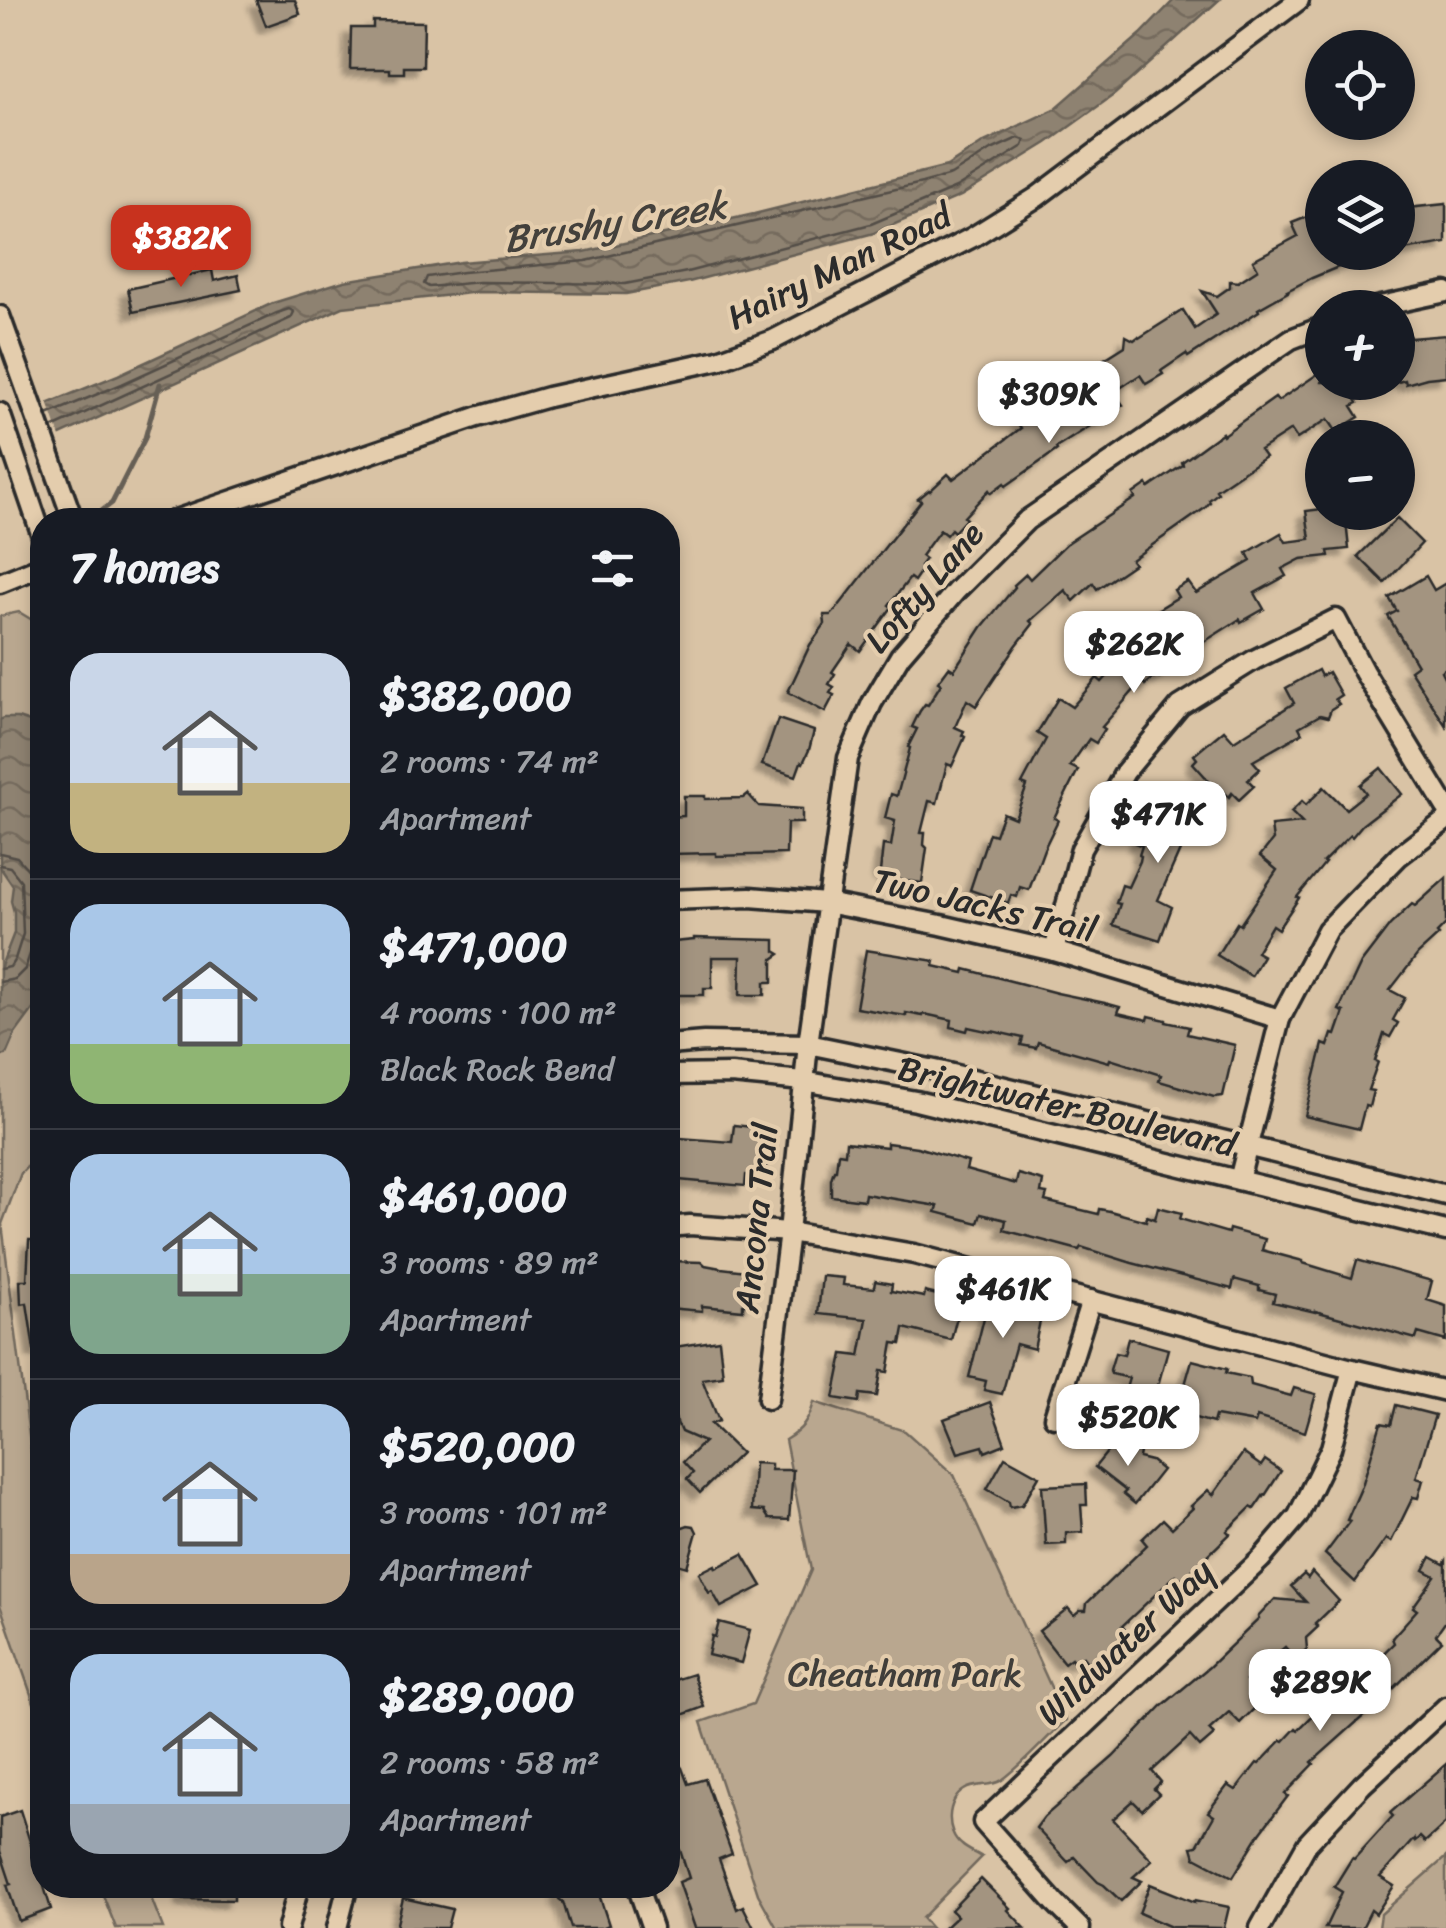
<!DOCTYPE html>
<meta charset="utf-8">
<style>
body{margin:0;font-family:Sriracha,sans-serif;background:#242831;color:#f1f3f6;height:100vh;display:flex;flex-direction:column;font-size:38px;white-space:nowrap}
*{box-sizing:border-box;margin:0}
p{font-size:32px;color:#9ea1a6}
.icon{flex:none;width:55px;height:55px;fill:none;stroke:currentColor;stroke-width:2;stroke-linecap:round;stroke-linejoin:round}
.map{position:relative;flex:1;overflow:hidden}
.details{position:absolute;left:30px;top:508px;width:650px;height:1390px;display:flex;flex-direction:column;background:#171b24;border-radius:40px;box-shadow:0 5px 15px #0003}
.details>*{flex:none}
.tools{position:absolute;left:1305px;top:30px;display:grid;gap:20px}
.tools a{display:grid;place-items:center;width:110px;height:110px;border-radius:50%;background:#171b24;box-shadow:0 5px 15px #0003;font-size:50px}
.price{position:absolute;translate:-50% -85px;padding:0 22px;border-radius:20px;background:#fff;color:#222;font-size:32px;line-height:65px;filter:drop-shadow(0 2px 5px #0008)}
.price::after{content:'';position:absolute;left:50%;top:60px;width:30px;height:22px;margin-left:-15px;background:inherit;clip-path:polygon(0 0,100% 0,50% 100%)}
.price.on{background:#c8321e;color:#fff}
ul{padding:0;list-style:none}
li{display:flex;align-items:center;gap:30px;height:250px;padding:0 40px}
li+li{border-top:2px solid #363941}
li span{display:grid;place-items:center;flex:none;width:280px;height:200px;border-radius:30px;color:#555}
li>.icon{margin-inline-start:auto}
span .icon{width:120px;height:120px;fill:#fffc;stroke-width:1}
li b{font-size:42px}
h2{display:flex;justify-content:space-between;align-items:center;height:120px;padding:0 40px;font-size:42px}
.map>svg:first-child{display:block}
.park{fill:#b9a78f;stroke:#72695d;stroke-width:2.5}
.water{fill:url(#water-waves);stroke:#665f55;stroke-width:2.5}
.pier{fill:#d9c3a5}
.lines{fill:none;stroke-linecap:round;stroke-linejoin:round}
.shore{stroke:#534e47;stroke-width:2.5}
.stream{stroke:#665f55;stroke-width:5}
.building{fill:#a39480;stroke:#2b2b2b;stroke-width:2.5;filter:url(#shadow)}
.minor-casing{stroke:#2b2b2b;stroke-width:25}
.minor{stroke:#e4cdad;stroke-width:18}
.labels{text-anchor:middle;stroke-width:8;stroke-linejoin:round;paint-order:stroke}
.street-label{font-size:35px;fill:#2b2b2b;stroke:#e4cdad}
.park-label{font-size:35px;fill:#403e3a;stroke:#e4cdad}
.water-label{font-size:38px;font-style:italic;fill:#44413c;stroke:#e4cdad}
</style>
<div class="map">
<svg width="1446" height="1928" viewBox="0 0 1446 1928">
<defs>
<pattern id="water-waves" width="16" height="10" patternUnits="userSpaceOnUse" patternTransform="scale(2.5)"><rect width="16" height="10" fill="#8e8271"/><path d="M0 5q4-4 8 0t8 0" fill="none" stroke="#746b5d"/></pattern>
<filter id="shadow"><feDropShadow dx="-7" dy="7" stdDeviation="2.5" flood-color="#0004"/></filter>
</defs>
<rect width="100%" height="100%" fill="#d9c3a5"/>
<filter id="ink" filterUnits="userSpaceOnUse"><feTurbulence type="fractalNoise" baseFrequency=".01" numOctaves="2"/><feDisplacementMap in="SourceGraphic" scale="20" xChannelSelector="R" yChannelSelector="G"/><feConvolveMatrix kernelMatrix="1 2 1 2 8 2 1 2 1" color-interpolation-filters="sRGB"/></filter>
<g filter="url(#ink)">
<g class="park">
<polygon points="19,612 42,626 42,1152 21,1173 2,1224 42,1538 42,1726 0,1605 0,616"/>
<path d="M814,1402l91,29 49,44 112,245c-20,18 -43,45 -64,60 -12,8 -26,2 -38,10 -18,11 -19,42 -2,55 5,5 14,8 20,12l-60,61 9,10h-154l-19,-34 -57,-172 52,-18 58,-134 -26,-130c17,-10 24,-19 29,-38z"/>
<polygon points="1446,1857 1446,1928 1379,1928 1381,1914"/>
<polygon points="99,1885 146,1885 163,1928 116,1928"/>
</g>
<g class="water">
<polygon points="1174,0 1219,0 1115,94 1047,143 961,196 874,233 689,282 626,294 479,292 343,307 36,446 39,407 118,375 273,303 344,281 461,262 584,252 754,214 947,166 984,142 1055,109 1141,34"/>
<polygon points="4,718 18,718 42,726 42,997 15,1034 6,1055 0,1056 0,969 14,933 14,912 11,901 13,886 0,867 0,720"/>
</g>
<polygon class="pier" points="47,399 61,440 37,451 12,451 0,461 0,413"/>
<g class="lines">
<g class="shore">
<polygon points="1018,138 1025,140 1023,146 956,188 871,224 687,272 625,284 479,282 429,287 424,284 427,277 463,272 586,261 922,183 951,175 989,151"/>
<polyline points="47,415 122,384 277,313 289,309 294,312 291,318 52,428"/>
<polyline points="0,853 17,857 31,873 35,884 34,899 37,913 36,936 25,969 15,979 0,982"/>
<polyline points="0,865 10,867 21,881 23,934 15,959 10,967 0,969"/>
</g>
<polyline class="stream" points="90,520 112,503 145,438 160,384"/>
</g>
<g class="building">
<polygon points="256,0 295,0 300,14 266,26"/>
<polygon points="373,21 424,22 423,67 404,67 404,73 390,73 390,69 350,69 351,28 373,28"/>
<polygon points="1446,204 1446,243 1398,251 1398,209"/>
<polygon points="1312,215 1314,218 1322,215 1322,252 1372,253 1312,278 1287,291 1288,292 1258,309 1259,311 1188,357 1186,354 1161,371 1163,374 1146,384 1140,375 1114,392 1123,405 1056,448 1057,450 1006,486 1004,483 991,493 989,490 964,517 966,519 954,532 951,529 946,535 940,530 921,556 925,559 920,566 923,568 914,581 910,578 889,605 892,607 860,651 851,644 832,672 835,674 829,684 834,687 830,693 834,695 825,712 788,692 810,645 825,624 824,615 831,615 835,611 921,501 918,499 929,490 930,491 948,474 953,479 1021,428 1018,424 1049,404 1052,409 1092,382 1092,379 1108,368 1103,360 1125,346 1126,336 1134,340 1138,337 1139,338 1183,310 1195,329 1217,314 1202,291 1217,296 1230,287 1230,281 1238,282 1258,269 1253,260 1298,236 1292,223"/>
<polygon points="212,270 214,281 238,275 241,290 133,312 128,289"/>
<polygon points="1402,314 1410,338 1446,335 1446,376 1427,378 1406,384 1405,380 1398,382 1398,315"/>
<polygon points="1322,371 1322,382 1387,382 1387,386 1354,396 1358,403 1352,406 1359,417 1336,431 1328,419 1297,439 1291,430 1260,450 1265,457 1216,490 1218,493 1209,500 1210,502 1205,508 1131,560 1134,564 1097,589 1093,583 1074,601 1065,590 1030,621 1033,624 1016,646 976,706 967,700 955,727 964,731 962,735 965,737 952,766 947,764 937,803 929,801 921,833 925,833 924,845 927,848 922,883 885,878 886,873 880,872 883,845 891,846 895,821 885,818 891,794 897,796 910,748 908,747 917,729 912,727 920,711 925,704 928,705 941,684 938,682 949,667 954,670 982,627 1015,587 1014,585 1026,574 1030,579 1066,544 1135,498 1133,494 1147,484 1149,488 1183,465 1182,462 1222,433 1223,435 1275,398 1278,401"/>
<polygon points="1322,509 1322,512 1345,512 1349,549 1328,551 1329,556 1301,559 1282,569 1286,576 1255,593 1264,609 1241,622 1240,619 1199,645 1201,648 1159,678 1156,676 1145,685 1142,681 1102,727 1105,729 1096,743 1089,739 1070,766 1078,770 1054,818 1058,820 1044,849 1029,890 1020,887 1017,897 1011,895 1008,903 970,890 989,833 995,835 1003,813 1015,818 1027,786 1022,784 1046,739 1037,733 1058,698 1072,707 1097,678 1102,682 1123,659 1119,655 1163,620 1157,610 1178,597 1174,590 1188,582 1196,593 1251,561 1247,553 1281,533 1286,542 1310,539 1306,511"/>
<polygon points="1397,518 1422,543 1385,583 1358,556"/>
<polygon points="1426,576 1434,590 1446,583 1446,668 1441,671 1446,681 1446,726 1410,670 1417,665 1388,616 1397,611 1389,598"/>
<polygon points="1318,670 1321,676 1328,672 1341,695 1335,699 1339,704 1331,709 1328,717 1320,715 1299,727 1302,733 1253,761 1260,769 1248,780 1254,786 1239,800 1232,793 1229,797 1221,789 1219,792 1193,763 1197,759 1194,755 1224,730 1234,741 1294,703 1286,688"/>
<polygon points="778,719 814,731 809,750 803,763 801,762 796,776 762,765"/>
<polygon points="1381,768 1402,794 1362,825 1352,837 1350,835 1323,862 1325,863 1297,897 1299,898 1278,929 1272,925 1256,952 1263,956 1251,976 1217,955 1237,923 1240,925 1277,870 1260,856 1273,840 1271,826 1302,823 1291,812 1302,801 1306,805 1324,787 1346,809 1366,793 1360,785"/>
<polygon points="1180,783 1210,804 1197,823 1193,821 1158,900 1172,907 1160,940 1113,925 1120,904 1116,903 1122,885 1128,887 1140,861 1141,856 1139,855 1142,846 1135,843 1142,826 1151,830 1174,798 1171,796"/>
<polygon points="748,794 759,806 802,809 802,823 787,823 786,854 716,856 716,853 668,854 668,817 684,816 684,796 705,796 705,799 743,798"/>
<polygon points="1446,878 1446,924 1437,933 1439,935 1418,954 1390,990 1405,998 1393,1020 1398,1023 1390,1037 1384,1034 1375,1061 1378,1062 1368,1090 1373,1091 1369,1107 1365,1106 1359,1129 1305,1116 1323,1044 1328,1046 1332,1034 1336,1035 1344,1012 1339,1010 1361,963 1390,925 1412,904 1415,906"/>
<polygon points="694,938 775,940 775,951 780,954 773,959 773,982 765,982 765,995 740,995 741,957 712,957 712,988 704,988 704,995 675,995 674,942 694,940"/>
<polygon points="866,950 935,961 934,966 964,973 965,969 1057,993 1105,1003 1120,1007 1118,1013 1148,1020 1149,1016 1166,1020 1166,1022 1189,1027 1187,1034 1235,1045 1223,1096 1214,1097 1159,1081 1161,1075 1110,1059 1109,1062 1038,1042 1036,1048 1021,1045 1023,1038 992,1031 991,1032 968,1027 967,1031 951,1027 952,1020 924,1014 923,1016 906,1013 906,1016 856,1008"/>
<polygon points="734,1125 770,1129 766,1170 757,1169 756,1176 746,1175 745,1186 668,1179 668,1137 732,1142"/>
<polygon points="846,1142 887,1147 887,1143 917,1147 968,1162 966,1170 1016,1184 1018,1174 1043,1181 1041,1193 1047,1194 1045,1201 1098,1214 1099,1209 1110,1211 1146,1221 1147,1216 1155,1219 1158,1207 1182,1213 1180,1219 1228,1233 1229,1229 1265,1239 1262,1250 1303,1261 1303,1263 1352,1278 1357,1260 1432,1281 1427,1300 1446,1306 1446,1341 1418,1333 1416,1339 1315,1311 1315,1312 1273,1302 1275,1294 1259,1290 1259,1286 1234,1279 1232,1289 1132,1263 1081,1247 1079,1250 1004,1230 1006,1220 981,1214 978,1223 936,1212 938,1206 865,1194 864,1200 831,1196 831,1179 834,1170 836,1170 838,1153 845,1154"/>
<polygon points="29,1240 42,1240 42,1349 34,1350 27,1303 21,1304 20,1280 27,1280"/>
<polygon points="669,1261 702,1262 705,1265 721,1268 756,1272 752,1304 743,1304 743,1310 702,1306 702,1311 668,1308"/>
<polygon points="822,1276 844,1278 843,1285 874,1288 875,1281 892,1284 891,1291 924,1297 925,1292 961,1301 951,1340 904,1328 901,1344 893,1343 888,1372 881,1371 877,1396 860,1394 859,1402 834,1398 843,1354 860,1356 867,1319 818,1314"/>
<polygon points="989,1298 1042,1312 1034,1349 1016,1344 1002,1394 984,1390 986,1381 969,1377"/>
<polygon points="1128,1338 1168,1349 1146,1429 1117,1421 1129,1378 1111,1374 1110,1370 1115,1353 1124,1355"/>
<polygon points="719,1340 723,1376 702,1379 719,1421 711,1424 741,1453 700,1493 687,1479 693,1473 683,1462 704,1442 681,1432 673,1413 668,1415 668,1399 671,1397 668,1378 668,1348"/>
<polygon points="1192,1360 1227,1369 1226,1373 1250,1378 1251,1385 1291,1396 1294,1388 1316,1394 1305,1432 1257,1417 1255,1423 1215,1416 1213,1423 1177,1413"/>
<polygon points="990,1402 1005,1444 985,1452 983,1446 958,1453 944,1419"/>
<polygon points="1396,1405 1435,1415 1416,1478 1423,1480 1418,1498 1413,1497 1391,1542 1386,1539 1355,1582 1325,1554 1350,1521 1347,1520 1362,1486 1381,1423 1391,1425"/>
<polygon points="1120,1436 1140,1452 1139,1458 1151,1461 1162,1470 1135,1504 1123,1494 1126,1491 1095,1467"/>
<polygon points="1243,1453 1261,1466 1265,1460 1281,1471 1264,1497 1263,1496 1254,1509 1251,1507 1227,1531 1230,1534 1196,1567 1180,1580 1176,1575 1122,1626 1127,1632 1112,1646 1089,1665 1083,1657 1075,1663 1071,1658 1064,1663 1039,1631 1068,1608 1074,1615 1080,1610 1086,1610 1087,1603 1147,1545 1142,1539 1163,1519 1172,1528 1193,1508 1191,1506 1208,1490 1213,1495"/>
<polygon points="1005,1457 1039,1476 1022,1505 1010,1507 1009,1502 987,1489"/>
<polygon points="754,1463 771,1464 771,1470 793,1470 789,1520 769,1519 764,1511 752,1510"/>
<polygon points="1086,1484 1087,1505 1081,1505 1083,1532 1066,1533 1066,1544 1046,1545 1042,1486"/>
<polygon points="668,1522 683,1527 688,1525 694,1526 697,1532 687,1567 668,1561"/>
<polygon points="743,1554 762,1586 721,1607 712,1591 709,1593 699,1573 715,1565 716,1568"/>
<polygon points="1431,1557 1444,1564 1446,1561 1446,1621 1436,1635 1442,1641 1387,1695 1312,1762 1314,1764 1285,1794 1288,1796 1260,1833 1233,1877 1195,1857 1192,1847 1197,1846 1214,1816 1208,1812 1228,1785 1236,1790 1257,1763 1259,1764 1282,1740 1284,1741 1296,1728 1298,1730 1331,1698 1325,1691 1350,1668 1359,1677 1394,1643 1392,1638 1417,1610 1413,1607 1435,1576 1424,1570"/>
<polygon points="1312,1572 1339,1601 1315,1624 1318,1627 1306,1638 1307,1649 1296,1659 1285,1647 1269,1660 1246,1681 1257,1692 1249,1700 1256,1707 1240,1723 1229,1712 1209,1730 1214,1735 1200,1747 1190,1736 1152,1771 1161,1782 1154,1789 1159,1794 1142,1810 1133,1801 1113,1819 1152,1860 1133,1877 1142,1881 1121,1901 1104,1885 1098,1882 1074,1857 1068,1862 1036,1828 1044,1817 1113,1757 1162,1706 1209,1667 1259,1619 1258,1617 1275,1599 1306,1602 1291,1586 1304,1574 1308,1578"/>
<polygon points="719,1622 750,1630 741,1663 708,1655 712,1636 715,1637"/>
<polygon points="693,1674 704,1707 668,1720 668,1688 673,1687 671,1681"/>
<polygon points="668,1751 682,1768 688,1784 705,1779 732,1854 719,1859 737,1909 743,1906 754,1928 695,1928 679,1882 689,1878 680,1850 670,1853 668,1845"/>
<polygon points="1446,1764 1446,1823 1425,1842 1420,1837 1415,1841 1414,1839 1380,1877 1394,1886 1376,1914 1371,1910 1362,1928 1325,1928 1342,1892 1334,1887 1352,1858 1354,1859 1393,1816 1390,1813"/>
<polygon points="20,1810 51,1909 19,1921 7,1885 11,1884 0,1851 0,1817"/>
<polygon points="981,1879 1010,1908 1008,1910 1025,1928 944,1928 957,1916 951,1910"/>
<polygon points="1150,1884 1195,1902 1195,1900 1229,1907 1224,1928 1171,1927 1139,1913"/>
<polygon points="183,1885 234,1885 234,1900 183,1899"/>
<polygon points="559,1885 596,1885 609,1925 602,1928 571,1928 563,1902 559,1899"/>
<polygon points="403,1898 452,1909 447,1928 396,1928"/>
</g>
<g class="lines">
<defs>
<g id="minor">
<polyline points="1371,308 1446,292"/>
<polyline points="0,316 73,520"/>
<polyline points="0,413 42,536"/>
<polyline points="175,520 477,417 548,397 718,360 773,340 973,237 1037,197 1299,0"/>
<polyline points="0,583 42,566"/>
<polyline points="668,900 750,897 826,903 941,925 1054,951 1280,1019"/>
<polyline points="1054,951 1081,849 1125,772 1180,706 1254,660 1336,619 1364,672 1446,807"/>
<polyline points="668,1045 704,1042 808,1044 940,1071 1446,1195"/>
<polyline points="668,1075 731,1074 803,1081 916,1101 1446,1231"/>
<polyline points="1239,1180 1280,1019 1327,930 1399,856 1446,820"/>
<polyline points="668,1227 690,1225 789,1232 914,1254 1352,1369 1446,1391"/>
<polyline points="768,1399 789,1232 808,1044 848,758 872,703 900,656 956,591 1027,520 1291,339 1322,327"/>
<polyline points="1054,1417 1091,1300"/>
<polyline points="637,1885 652,1928"/>
<polyline points="288,1928 299,1885"/>
<polyline points="337,1928 348,1885"/>
<polyline points="1080,1928 1055,1903 983,1822 1261,1559 1298,1516 1331,1448 1352,1369"/>
<polyline points="1260,1928 1307,1844 1362,1785 1446,1707"/>
</g>
</defs>
<use href="#minor" class="minor-casing"/>
<use href="#minor" class="minor"/>
</g>
</g>
<g class="labels">
<g class="street-label">
<text transform="translate(839 266) rotate(-26)" y="12">Hairy Man Road</text>
<text transform="translate(924 587) rotate(-49)" y="12">Lofty Lane</text>
<text transform="translate(985 905) rotate(13)" y="12">Two Jacks Trail</text>
<text transform="translate(1067 1106) rotate(13)" y="12">Brightwater Boulevard</text>
<text transform="translate(756 1218) rotate(-84)" y="12">Ancona Trail</text>
<text transform="translate(1125 1642) rotate(-43)" y="12">Wildwater Way</text>
</g>
<g class="park-label">
<text x="905" y="1686">Cheatham Park</text>
</g>
<g class="water-label">
<text transform="translate(615 222) rotate(-9)" y="13">Brushy Creek</text>
</g>
</g>
</svg>
<div class="tools">
<a><svg class="icon" aria-label="locate" viewBox="0 0 24 24"><circle cx="12" cy="12" r="6"/><path d="M12 2v4M12 18v4M2 12h4M18 12h4"/></svg></a>
<a><svg class="icon" aria-label="layers" viewBox="0 0 24 24"><path d="M12 4l9 5-9 5-9-5zM3 14l9 5 9-5"/></svg></a>
<a>+</a>
<a>−</a>
</div>
<b class="price on" style="left:181px;top:290px">$382K</b>
<b class="price" style="left:1049px;top:446px">$309K</b>
<b class="price" style="left:1134px;top:696px">$262K</b>
<b class="price" style="left:1158px;top:866px">$471K</b>
<b class="price" style="left:1003px;top:1341px">$461K</b>
<b class="price" style="left:1128px;top:1469px">$520K</b>
<b class="price" style="left:1320px;top:1734px">$289K</b>
<section class="details">
<h2>7 homes<svg class="icon" aria-label="filters" viewBox="0 0 24 24"><path d="M4 7h16M4 17h16"/><circle cx="9" cy="7" r="2"/><circle cx="15" cy="17" r="2"/></svg></h2>
<ul>
<li><span style="background:linear-gradient(#c9d6e8 65%,#c2b280 0)"><svg class="icon" aria-label="home" viewBox="0 0 24 24"><path d="M3 11l9-7 9 7M6 9v11h12V9"/></svg></span><div><b>$382,000</b><p>2 rooms · 74 m²</p><p>Apartment</p></div></li>
<li><span style="background:linear-gradient(#a9c7e8 70%,#8fb573 0)"><svg class="icon" aria-label="home" viewBox="0 0 24 24"><path d="M3 11l9-7 9 7M6 9v11h12V9"/></svg></span><div><b>$471,000</b><p>4 rooms · 100 m²</p><p>Black Rock Bend</p></div></li>
<li><span style="background:linear-gradient(#a9c7e8 60%,#7fa58c 0)"><svg class="icon" aria-label="home" viewBox="0 0 24 24"><path d="M3 11l9-7 9 7M6 9v11h12V9"/></svg></span><div><b>$461,000</b><p>3 rooms · 89 m²</p><p>Apartment</p></div></li>
<li><span style="background:linear-gradient(#a9c7e8 75%,#b9a48a 0)"><svg class="icon" aria-label="home" viewBox="0 0 24 24"><path d="M3 11l9-7 9 7M6 9v11h12V9"/></svg></span><div><b>$520,000</b><p>3 rooms · 101 m²</p><p>Apartment</p></div></li>
<li><span style="background:linear-gradient(#a9c7e8 75%,#9aa5b1 0)"><svg class="icon" aria-label="home" viewBox="0 0 24 24"><path d="M3 11l9-7 9 7M6 9v11h12V9"/></svg></span><div><b>$289,000</b><p>2 rooms · 58 m²</p><p>Apartment</p></div></li>
</ul>
</section>
</div>
